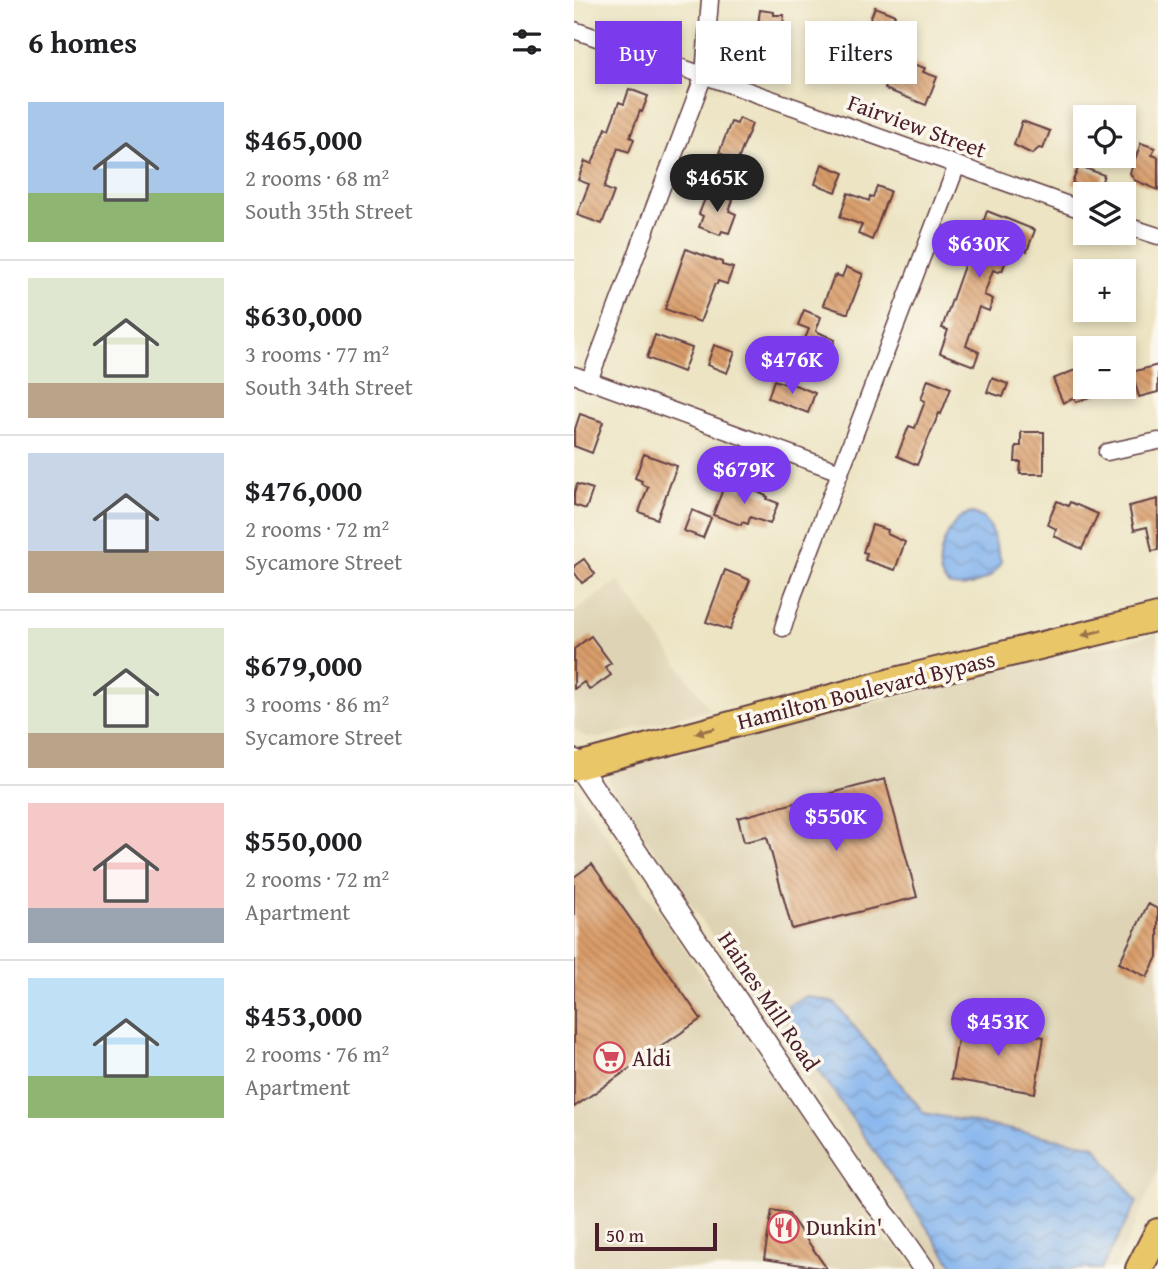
<!DOCTYPE html>
<meta charset="utf-8">
<style>
body{margin:0;font-family:"Gentium Book Plus",serif;background:#f2f2f2;color:#202124;height:100vh;display:flex;flex-direction:column;font-size:26px;white-space:nowrap}
*{box-sizing:border-box;margin:0}
p{font-size:23px;color:#757577}
.icon{flex:none;width:38px;height:38px;fill:none;stroke:currentColor;stroke-width:2;stroke-linecap:round;stroke-linejoin:round}
.map{position:relative;flex:1;overflow:hidden}
.panel{display:flex;flex-direction:column;background:#fff;width:574px}
.panel>*{flex:none}
.top-card{position:absolute;left:21px;top:21px;width:457px;height:63px;display:flex;gap:14px}
.controls{position:absolute;left:499px;top:105px;display:grid;gap:14px}
.controls a{display:grid;place-items:center;width:63px;height:63px;border-radius:0px;background:#fff;box-shadow:0 4px 10px #0003;font-size:35px}
.scale{position:absolute;left:21px;bottom:18px;width:122px;box-sizing:border-box;padding-left:7px;border:4px solid #4a1f2b;border-top:0;font-size:19px;line-height:24px;white-space:nowrap;color:#4a1f2b;-webkit-text-stroke:5px #fbf7ec;paint-order:stroke}
.price{position:absolute;translate:-50% -60px;padding:0 16px;border-radius:24px;background:#7c3aed;color:#fff;font-size:23px;line-height:46px;filter:drop-shadow(0 2px 4px #0008)}
.price::after{content:'';position:absolute;left:50%;top:42px;width:21px;height:16px;margin-left:-10px;background:inherit;clip-path:polygon(0 0,100% 0,50% 100%)}
.price.on{background:#222;color:#fff}
ul{padding:0;list-style:none}
li{display:flex;align-items:center;gap:21px;height:175px;padding:0 28px}
li+li{border-top:2px solid #e0e0e0}
li span{display:grid;place-items:center;flex:none;width:196px;height:140px;border-radius:0px;color:#555}
li>.icon{margin-inline-start:auto}
span .icon{width:84px;height:84px;fill:#fffc;stroke-width:1}
li b{font-size:30px}
h2{display:flex;justify-content:space-between;align-items:center;height:84px;padding:0 28px;font-size:30px}
.chip{padding:0 24px;border-radius:0px;background:#fff;box-shadow:0 4px 10px #0003;font-size:24px;line-height:63px}
.chip.on{background:#7c3aed;color:#fff}
main{display:flex;flex:1;min-height:0}
.map>svg:first-child{display:block}
.built{fill:#ded3b4}
.water{fill:url(#water-waves);stroke:#66698c;stroke-width:2}
.building{fill:url(#building-back-hatch)}
.lines{fill:none;stroke-linecap:round;stroke-linejoin:round}
.minor-casing{stroke:#623d42;stroke-width:19}
.tertiary-casing{stroke:#623d42;stroke-width:24}
.primary-casing{stroke:#623d42;stroke-width:30}
.minor{stroke:#fff;stroke-width:16}
.tertiary{stroke:#fff;stroke-width:21}
.primary{stroke:#e9c769;stroke-width:26}
.oneway{fill:#9a734a}
.labels{text-anchor:middle;stroke-width:7;stroke-linejoin:round;paint-order:stroke}
.street-label{font-size:23px;fill:#4a1f2b;stroke:#fbf7ec}
.poi-label{font-size:23px;fill:#4a1f2b;stroke:#fbf7ec;text-anchor:start}
</style>
<main>
<section class="panel">
<h2>6 homes<svg class="icon" aria-label="filters" viewBox="0 0 24 24"><path d="M4 7h16M4 17h16"/><circle cx="9" cy="7" r="2"/><circle cx="15" cy="17" r="2"/></svg></h2>
<ul>
<li><span style="background:linear-gradient(#a9c7e8 65%,#8fb573 0)"><svg class="icon" aria-label="home" viewBox="0 0 24 24"><path d="M3 11l9-7 9 7M6 9v11h12V9"/></svg></span><div><b>$465,000</b><p>2 rooms · 68 m²</p><p>South 35th Street</p></div></li>
<li><span style="background:linear-gradient(#dfe7d0 75%,#b9a48a 0)"><svg class="icon" aria-label="home" viewBox="0 0 24 24"><path d="M3 11l9-7 9 7M6 9v11h12V9"/></svg></span><div><b>$630,000</b><p>3 rooms · 77 m²</p><p>South 34th Street</p></div></li>
<li><span style="background:linear-gradient(#c9d6e8 70%,#b9a48a 0)"><svg class="icon" aria-label="home" viewBox="0 0 24 24"><path d="M3 11l9-7 9 7M6 9v11h12V9"/></svg></span><div><b>$476,000</b><p>2 rooms · 72 m²</p><p>Sycamore Street</p></div></li>
<li><span style="background:linear-gradient(#dfe7d0 75%,#b9a48a 0)"><svg class="icon" aria-label="home" viewBox="0 0 24 24"><path d="M3 11l9-7 9 7M6 9v11h12V9"/></svg></span><div><b>$679,000</b><p>3 rooms · 86 m²</p><p>Sycamore Street</p></div></li>
<li><span style="background:linear-gradient(#f6c9c9 75%,#9aa5b1 0)"><svg class="icon" aria-label="home" viewBox="0 0 24 24"><path d="M3 11l9-7 9 7M6 9v11h12V9"/></svg></span><div><b>$550,000</b><p>2 rooms · 72 m²</p><p>Apartment</p></div></li>
<li><span style="background:linear-gradient(#bfe0f5 70%,#8fb573 0)"><svg class="icon" aria-label="home" viewBox="0 0 24 24"><path d="M3 11l9-7 9 7M6 9v11h12V9"/></svg></span><div><b>$453,000</b><p>2 rooms · 76 m²</p><p>Apartment</p></div></li>
</ul>
</section>
<div class="map">
<svg width="584" height="1269" viewBox="0 0 584 1269">
<defs>
<pattern id="water-waves" width="16" height="10" patternUnits="userSpaceOnUse" patternTransform="scale(1.75)"><rect width="16" height="10" fill="#82b3ee"/><path d="M0 5q4-4 8 0t8 0" fill="none" stroke="#6c91c1"/></pattern>
<pattern id="building-back-hatch" width="6" height="6" patternUnits="userSpaceOnUse" patternTransform="scale(1.75)"><rect width="6" height="6" fill="#d99c69"/><path d="M-1 5l2 2M0 0l6 6M5-1l2 2" fill="none" stroke="#b27f57"/></pattern>
</defs>
<rect width="100%" height="100%" fill="#fbf7ec"/>
<filter id="ink" filterUnits="userSpaceOnUse"><feTurbulence type="fractalNoise" baseFrequency=".0143" numOctaves="2"/><feDisplacementMap in="SourceGraphic" scale="14" xChannelSelector="R" yChannelSelector="G"/><feConvolveMatrix kernelMatrix="1 2 1 2 8 2 1 2 1" color-interpolation-filters="sRGB"/></filter>
<filter id="wash" filterUnits="userSpaceOnUse"><feTurbulence type="fractalNoise" baseFrequency=".00686" numOctaves="4" result="noise"/><feDisplacementMap in="SourceGraphic" scale="28" xChannelSelector="R" yChannelSelector="G"/><feGaussianBlur stdDeviation="1.57" result="paint"/><feColorMatrix in="noise" values="0 0 0 0 0 0 0 0 0 0 0 0 0 0 0 0 0 1.4 0 .05"/><feComposite in="paint" operator="in"/></filter>
<g filter="url(#wash)">
<rect width="100%" height="100%" fill="#ece4c3"/>
<g class="built">
<polygon points="44,581 136,709 26,738 12,737 0,729 0,612"/>
<polygon points="584,633 584,1172 541,1269 367,1269 334,1226 331,1225 195,1026 163,972 38,788 34,782 35,776 39,771 45,769 502,651 550,642"/>
<polygon points="0,788 147,1003 167,1027 312,1242 320,1244 342,1269 0,1269"/>
</g>
<g class="water">
<path d="M399,513l10,5 8,10 10,33c-4,12 -12,17 -24,22 -56,21 -39,-50 -15,-67 4,-2 6,-2 11,-3z"/>
<polygon points="233,996 261,1003 350,1113 521,1146 563,1202 527,1269 409,1269 380,1267 216,1028 214,1005"/>
</g>
<g id="blocks">
<g class="building">
<polygon points="301,7 321,15 316,27 296,19"/>
<polygon points="186,10 200,12 200,15 210,15 209,27 212,27 212,34 214,35 213,56 209,56 208,57 181,55 181,53 176,53 177,32 183,32"/>
<polygon points="258,53 273,59 267,75 252,69"/>
<polygon points="321,62 335,67 336,63 351,68 349,72 363,77 352,105 311,89"/>
<polygon points="55,89 74,96 68,112 66,111 56,137 60,139 55,152 44,148 30,188 40,192 28,224 3,215 15,184 4,180 11,161 18,164 32,128 35,129 45,102 50,104"/>
<polygon points="165,118 178,124 164,160 145,153 157,122 163,124"/>
<polygon points="448,121 476,131 469,149 465,148 458,154 440,145"/>
<polygon points="567,143 581,148 578,155 584,157 584,190 560,180 556,173"/>
<polygon points="248,164 270,173 262,192 241,184"/>
<polygon points="505,166 530,175 524,192 498,183"/>
<polygon points="303,186 316,191 298,240 284,234 288,225 266,217 274,193 295,201 296,196 299,197"/>
<polygon points="134,191 159,200 155,211 162,214 155,233 148,231 146,235 125,227 129,216 125,214"/>
<polygon points="413,211 461,230 453,251 438,245 428,271 426,270 425,272 419,270 410,295 419,299 415,311 405,307 392,346 405,352 400,366 366,353 374,330 368,328 391,263 380,259 386,243 396,247 405,222 409,223"/>
<polygon points="112,249 148,262 148,265 159,268 153,284 144,281 143,284 141,284 126,322 91,309"/>
<polygon points="272,267 289,274 274,313 272,313 249,305 260,276 262,277 263,275 268,277"/>
<polygon points="230,310 247,317 242,331 261,340 256,352 258,353 251,369 237,363 239,360 232,357 235,349 228,346 235,329 224,325"/>
<polygon points="81,335 118,348 109,372 73,358"/>
<polygon points="140,345 161,352 153,373 133,365"/>
<polygon points="584,365 584,392 565,397 558,372"/>
<polygon points="511,366 511,387 540,388 502,402 500,398 489,403 479,379"/>
<polygon points="418,378 434,384 429,397 413,392"/>
<polygon points="354,379 377,388 367,414 365,413 343,465 323,456 335,426 341,428 351,401 347,399"/>
<polygon points="200,380 215,385 216,383 241,393 234,413 194,398"/>
<polygon points="6,414 29,422 18,453 0,446 0,432"/>
<polygon points="447,432 470,432 470,474 446,474 447,462 441,462 442,446 447,446"/>
<polygon points="70,454 103,466 83,519 65,512 74,487 67,484 68,481 61,478"/>
<polygon points="3,484 19,489 12,509 0,505 0,494"/>
<polygon points="151,484 168,490 169,486 182,491 194,497 193,499 204,503 196,524 176,517 174,524 168,522 167,525 139,515"/>
<polygon points="584,499 584,550 578,551 573,527 560,530 555,506"/>
<polygon points="483,501 494,506 496,502 524,514 508,549 480,536 482,529 473,524"/>
<polygon points="118,510 137,518 129,538 110,531"/>
<polygon points="298,525 314,530 313,534 331,542 321,570 291,560 293,553 289,552"/>
<polygon points="10,559 21,574 8,583 0,572 0,566"/>
<polygon points="151,570 176,580 156,630 132,622"/>
<polygon points="17,636 37,663 31,667 37,675 16,690 10,682 0,689 0,649"/>
<polygon points="311,779 343,897 218,929 193,837 170,842 164,818"/>
<polygon points="18,864 127,1019 0,1107 0,877"/>
<polygon points="574,904 584,909 584,955 573,977 545,963"/>
<polygon points="387,1022 470,1037 461,1093 377,1079"/>
<polygon points="198,1210 214,1213 253,1269 190,1259"/>
</g>
</g>
</g>
<g filter="url(#ink)">
<use href="#blocks" fill-opacity="0" stroke="#623d42" stroke-width="2"/>
<g class="lines">
<defs>
<g id="minor">
<polyline points="0,30 257,120 511,211"/>
<polyline points="550,225 584,236"/>
<polyline points="0,375 266,472"/>
<polyline points="15,381 130,75 136,0"/>
<polyline points="533,452 584,441"/>
<polyline points="209,628 219,596 383,165"/>
</g>
<polyline id="tertiary" points="0,760 295,1195 320,1226 350,1269"/>
<g id="primary">
<polyline points="0,767 317,682 584,617"/>
<polyline points="565,1269 584,1232"/>
</g>
</defs>
<use href="#minor" class="minor-casing"/>
<use href="#tertiary" class="tertiary-casing"/>
<use href="#primary" class="primary-casing"/>
<use href="#minor" class="minor"/>
<use href="#tertiary" class="tertiary"/>
<use href="#primary" class="primary"/>
</g>
<defs><path id="oneway-solid" d="M-6-.8H1V-3.2L6.5 0L1 3.2V.8H-6Z" transform="scale(1.75)"/></defs>
<g class="oneway">
<use href="#oneway-solid" transform="translate(518 633) rotate(166)"/>
<use href="#oneway-solid" transform="translate(131 731) rotate(165)"/>
</g>
</g>
<defs>
<symbol id="supermarket-ring" viewBox="-11 -11 22 22"><circle r="9.5" fill="#fbf7ec" stroke="#d1495b" stroke-width="1.5"/><path d="M-6-5.5h2.5l.6 2H6L4.5 2H-2.5L-4.4-4H-6ZM-1.5 3.2a1.3 1.3 0 1 0 .1 0ZM3 3.2a1.3 1.3 0 1 0 .1 0Z" fill="#d1495b"/></symbol>
<symbol id="restaurant-ring" viewBox="-11 -11 22 22"><circle r="9.5" fill="#fbf7ec" stroke="#d1495b" stroke-width="1.5"/><path d="M-5-6h1v4h1v-4h1v4h1v-4h1v5L-1.5 .5V6h-2V.5L-5-1ZM5-6V6H3V1.5H1.5Q1.5-4 5-6Z" fill="#d1495b"/></symbol>
</defs>
<g fill-rule="evenodd">
<use href="#supermarket-ring" x="18" y="1040" width="35" height="35"/>
<use href="#restaurant-ring" x="192" y="1210" width="35" height="35"/>
</g>
<g class="labels">
<g class="street-label">
<text transform="translate(343 126) rotate(20)" y="8">Fairview Street</text>
<text transform="translate(292 690) rotate(-14)" y="8">Hamilton Boulevard Bypass</text>
<text transform="translate(195 1001) rotate(56)" y="8">Haines Mill Road</text>
</g>
<g class="poi-label">
<text x="58" y="1066">Aldi</text>
<text x="232" y="1235">Dunkin'</text>
</g>
</g>
</svg>
<div class="controls">
<a><svg class="icon" aria-label="locate" viewBox="0 0 24 24"><circle cx="12" cy="12" r="6"/><path d="M12 2v4M12 18v4M2 12h4M18 12h4"/></svg></a>
<a><svg class="icon" aria-label="layers" viewBox="0 0 24 24"><path d="M12 4l9 5-9 5-9-5zM3 14l9 5 9-5"/></svg></a>
<a>+</a>
<a>−</a>
</div>
<div class="scale">50 m</div>
<b class="price on" style="left:143px;top:214px">$465K</b>
<b class="price" style="left:405px;top:280px">$630K</b>
<b class="price" style="left:218px;top:396px">$476K</b>
<b class="price" style="left:170px;top:506px">$679K</b>
<b class="price" style="left:262px;top:853px">$550K</b>
<b class="price" style="left:424px;top:1058px">$453K</b>
<div class="top-card">
<a class="chip on">Buy</a>
<a class="chip">Rent</a>
<a class="chip">Filters</a>
</div>
</div>
</main>
